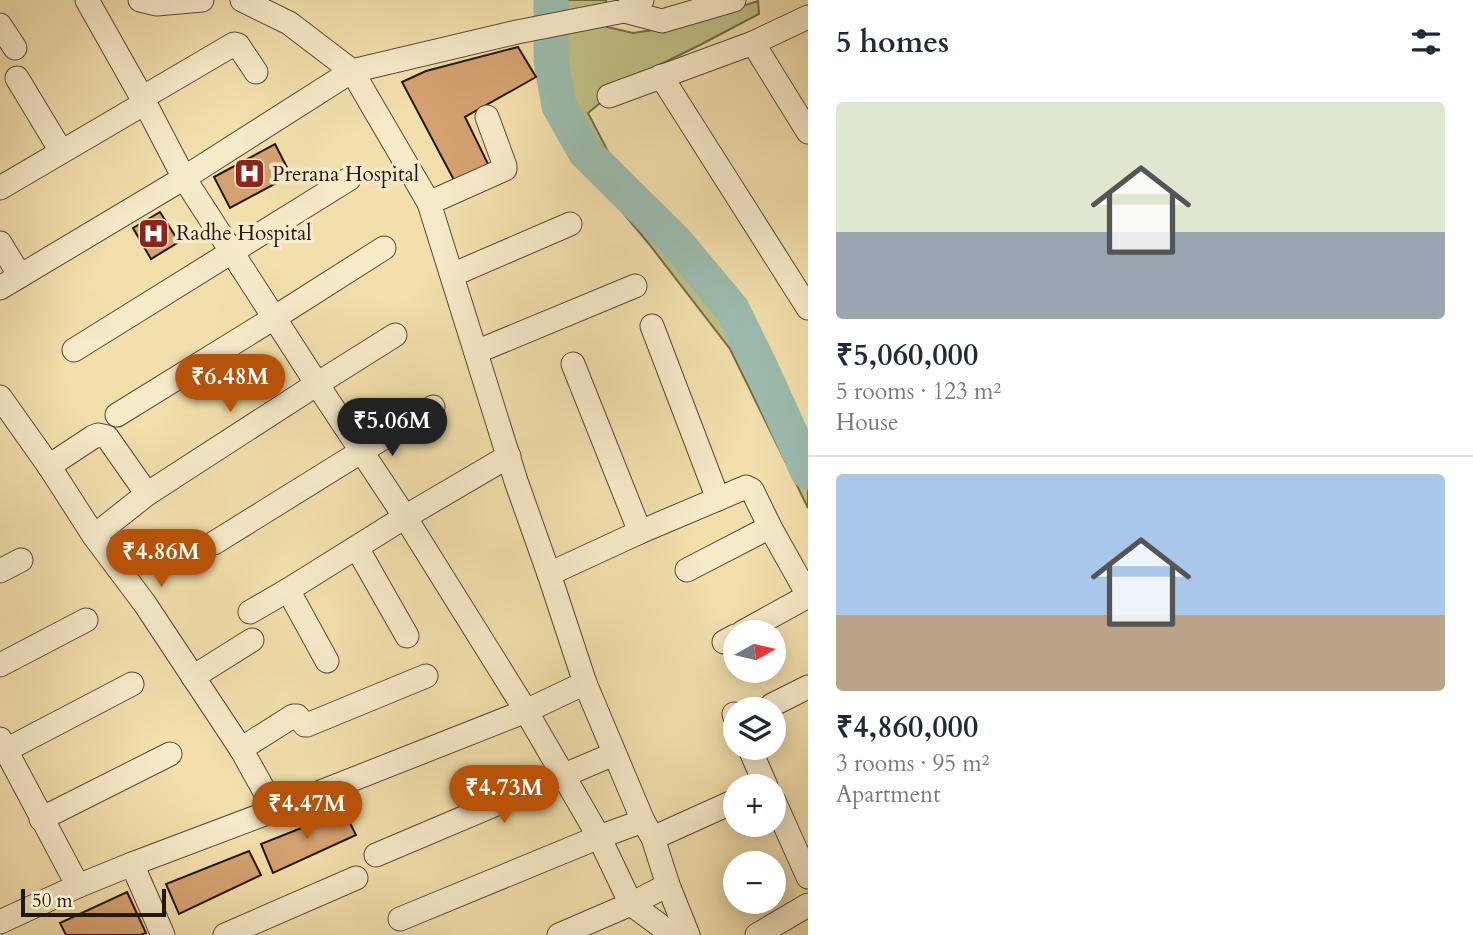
<!DOCTYPE html>
<meta charset="utf-8">
<style>
body{margin:0;font-family:Cardo,serif;background:#f6f6f7;color:#1f2937;height:100vh;display:flex;flex-direction:column;font-size:26px;white-space:nowrap}
*{box-sizing:border-box;margin:0}
p{font-size:23px;color:#747a83}
.icon{flex:none;width:38px;height:38px;fill:none;stroke:currentColor;stroke-width:2;stroke-linecap:round;stroke-linejoin:round}
.map{position:relative;flex:1;overflow:hidden}
.side{display:flex;flex-direction:column;background:#fff;width:665px}
.side>*{flex:none}
.needle{width:46px;rotate:82deg}
.fabs{position:absolute;left:723px;top:620px;display:grid;gap:14px}
.fabs a{display:grid;place-items:center;width:63px;height:63px;border-radius:50%;background:#fff;box-shadow:0 4px 18px #0003;font-size:35px}
.scale{position:absolute;left:21px;bottom:18px;width:145px;box-sizing:border-box;padding-left:7px;border:4px solid #241711;border-top:0;font-size:19px;line-height:24px;white-space:nowrap;color:#241711;-webkit-text-stroke:5px #f7eac9;paint-order:stroke}
.price{position:absolute;translate:-50% -60px;padding:0 16px;border-radius:24px;background:#b45309;color:#fff;font-size:23px;line-height:46px;filter:drop-shadow(0 2px 4px #0008)}
.price::after{content:'';position:absolute;left:50%;top:42px;width:21px;height:16px;margin-left:-10px;background:inherit;clip-path:polygon(0 0,100% 0,50% 100%)}
.price.active{background:#222;color:#fff}
ul{padding:0;list-style:none}
li{display:grid;align-content:center;gap:14px;height:371px;padding:0 28px}
li+li{border-top:2px solid #e0e1e3}
li span{display:grid;place-items:center;height:217px;border-radius:7px;color:#555}
li>.icon{margin-inline-start:auto}
span .icon{width:126px;height:126px;fill:#fffc;stroke-width:1}
li b{font-size:30px}
h2{display:flex;justify-content:space-between;align-items:center;height:84px;padding:0 28px;font-size:30px}
main{display:flex;flex:1;min-height:0}
.map>svg:first-child{display:block}
.green{fill:#bfc086;stroke:#726c4c;stroke-width:2}
.lines{fill:none;stroke-linecap:round;stroke-linejoin:round}
.river{stroke:#9cbcae;stroke-width:35}
.building{fill:#d5a171;stroke:#241711;stroke-width:2}
.minor-casing{stroke:#584938;stroke-width:25}
.minor{stroke:#f7eac9;stroke-width:23}
.labels{text-anchor:middle;stroke-width:7;stroke-linejoin:round;paint-order:stroke}
.poi-label{font-size:21px;fill:#241711;stroke:#f7eac9;text-anchor:start}
</style>
<main>
<div class="map">
<svg width="808" height="935" viewBox="0 0 808 935">
<rect width="100%" height="100%" fill="#f2dfac"/>
<filter id="stains"><feTurbulence type="fractalNoise" baseFrequency=".00286" numOctaves="4"/><feColorMatrix values="0 0 0 0 .2 0 0 0 0 .09 0 0 0 0 .02 0 0 0 .5 -.17"/></filter>
<radialGradient id="worn" r=".72"><stop offset=".6" stop-color="#630" stop-opacity="0"/><stop offset="1" stop-color="#630" stop-opacity=".3"/></radialGradient>
<polygon class="green" points="539,0 606,0 607,27 633,33 681,26 758,1 759,14 700,45 628,80 588,113 614,163 675,232 736,306 775,369 808,436 808,508 730,349 649,244 584,166 556,117 541,52"/>
<g class="lines">
<polyline class="river" points="551,0 551,61 559,106 585,152 676,242 732,309 760,366 808,472"/>
</g>
<g class="building">
<polygon points="518,47 536,77 465,117 489,166 455,182 402,82 426,71"/>
<polygon points="275,144 291,175 230,208 214,177"/>
<polygon points="160,212 179,242 151,259 133,228"/>
<polygon points="344,811 356,835 273,873 261,844"/>
<polygon points="249,851 261,875 179,914 166,884"/>
<polygon points="127,892 146,933 140,935 66,935 60,923"/>
</g>
<g class="lines">
<defs>
<g id="minor">
<polyline points="87,0 145,103 184,178 317,384 405,517 526,711 599,837 631,904 673,935"/>
<polyline points="140,0 157,4 202,0"/>
<polyline points="242,0 289,23 352,71 429,203 516,481 549,574 585,683 643,821 653,838 668,885 688,935"/>
<polyline points="624,11 662,21 734,0"/>
<polyline points="0,25 15,48"/>
<polyline points="753,43 808,132"/>
<polyline points="661,76 808,308"/>
<polyline points="17,78 61,151"/>
<polyline points="609,96 753,43 808,17"/>
<polyline points="142,98 234,44 238,45 256,72"/>
<polyline points="0,188 145,103"/>
<polyline points="429,203 505,169 505,166 487,117"/>
<polyline points="0,243 20,276"/>
<polyline points="452,275 570,224"/>
<polyline points="0,288 184,178 352,71 517,32 624,11 642,0"/>
<polyline points="652,326 718,499"/>
<polyline points="74,350 349,179"/>
<polyline points="476,352 635,286"/>
<polyline points="573,364 640,532"/>
<polyline points="0,397 49,466 94,536 145,604 241,749 275,810"/>
<polyline points="117,415 274,318 384,248"/>
<polyline points="49,466 93,437 98,435 107,437 147,494"/>
<polyline points="94,536 147,494 317,384 395,335"/>
<polyline points="214,543 433,407"/>
<polyline points="357,548 407,636"/>
<polyline points="687,570 770,527"/>
<polyline points="0,571 21,560"/>
<polyline points="549,574 640,532 746,487 752,490 770,527 808,595"/>
<polyline points="288,590 327,661"/>
<polyline points="250,612 288,590 405,517 509,456"/>
<polyline points="743,632 808,596"/>
<polyline points="724,642 735,636"/>
<polyline points="0,665 86,620"/>
<polyline points="193,677 252,640"/>
<polyline points="772,705 808,687"/>
<polyline points="734,714 735,717"/>
<polyline points="0,739 78,886"/>
<polyline points="749,747 766,786"/>
<polyline points="241,749 293,716 297,716 305,725 307,725 426,676"/>
<polyline points="6,750 132,684"/>
<polyline points="774,801 808,877"/>
<polyline points="41,819 170,754"/>
<polyline points="653,838 735,801"/>
<polyline points="376,855 614,754"/>
<polyline points="132,864 163,935"/>
<polyline points="400,919 599,837 643,821"/>
<polyline points="0,922 78,886 132,864 275,810 526,711 585,683"/>
<polyline points="225,935 356,878"/>
<polyline points="559,935 631,904 668,885"/>
<polyline points="757,935 808,905"/>
</g>
</defs>
<use href="#minor" class="minor-casing"/>
<use href="#minor" class="minor"/>
</g>
<defs>
<symbol id="hospital-square" viewBox="-11 -11 22 22"><rect x="-9" y="-9" width="18" height="18" rx="4" fill="#8f2418" stroke="#f7eac9"/><path d="M-5-5h3v3.5h4V-5h3V5h-3V1.5h-4V5h-3Z" fill="#fff"/></symbol>
</defs>
<g fill-rule="evenodd">
<use href="#hospital-square" x="232" y="156" width="35" height="35"/>
<use href="#hospital-square" x="136" y="216" width="35" height="35"/>
</g>
<g class="labels">
<g class="poi-label">
<text x="272" y="181">Prerana Hospital</text>
<text x="176" y="240">Radhe Hospital</text>
</g>
</g>
<rect width="100%" height="100%" filter="url(#stains)"/>
<rect width="100%" height="100%" fill="url(#worn)"/>
</svg>
<div class="fabs">
<a><svg class="needle" viewBox="-14 -14 28 28"><path d="M0-13l5 13h-10z" fill="#e53935"/><path d="M0 13l5-13h-10z" fill="#747a83"/></svg></a>
<a><svg class="icon" aria-label="layers" viewBox="0 0 24 24"><path d="M12 4l9 5-9 5-9-5zM3 14l9 5 9-5"/></svg></a>
<a>+</a>
<a>−</a>
</div>
<div class="scale">50 m</div>
<b class="price" style="left:230px;top:414px">₹6.48M</b>
<b class="price active" style="left:392px;top:458px">₹5.06M</b>
<b class="price" style="left:161px;top:589px">₹4.86M</b>
<b class="price" style="left:504px;top:825px">₹4.73M</b>
<b class="price" style="left:307px;top:841px">₹4.47M</b>
</div>
<section class="side">
<h2>5 homes<svg class="icon" aria-label="filters" viewBox="0 0 24 24"><path d="M4 7h16M4 17h16"/><circle cx="9" cy="7" r="2"/><circle cx="15" cy="17" r="2"/></svg></h2>
<ul>
<li><span style="background:linear-gradient(#dfe7d0 60%,#9aa5b1 0)"><svg class="icon" aria-label="home" viewBox="0 0 24 24"><path d="M3 11l9-7 9 7M6 9v11h12V9"/></svg></span><div><b>₹5,060,000</b><p>5 rooms · 123 m²</p><p>House</p></div></li>
<li><span style="background:linear-gradient(#a9c7e8 65%,#b9a48a 0)"><svg class="icon" aria-label="home" viewBox="0 0 24 24"><path d="M3 11l9-7 9 7M6 9v11h12V9"/></svg></span><div><b>₹4,860,000</b><p>3 rooms · 95 m²</p><p>Apartment</p></div></li>
</ul>
</section>
</main>
